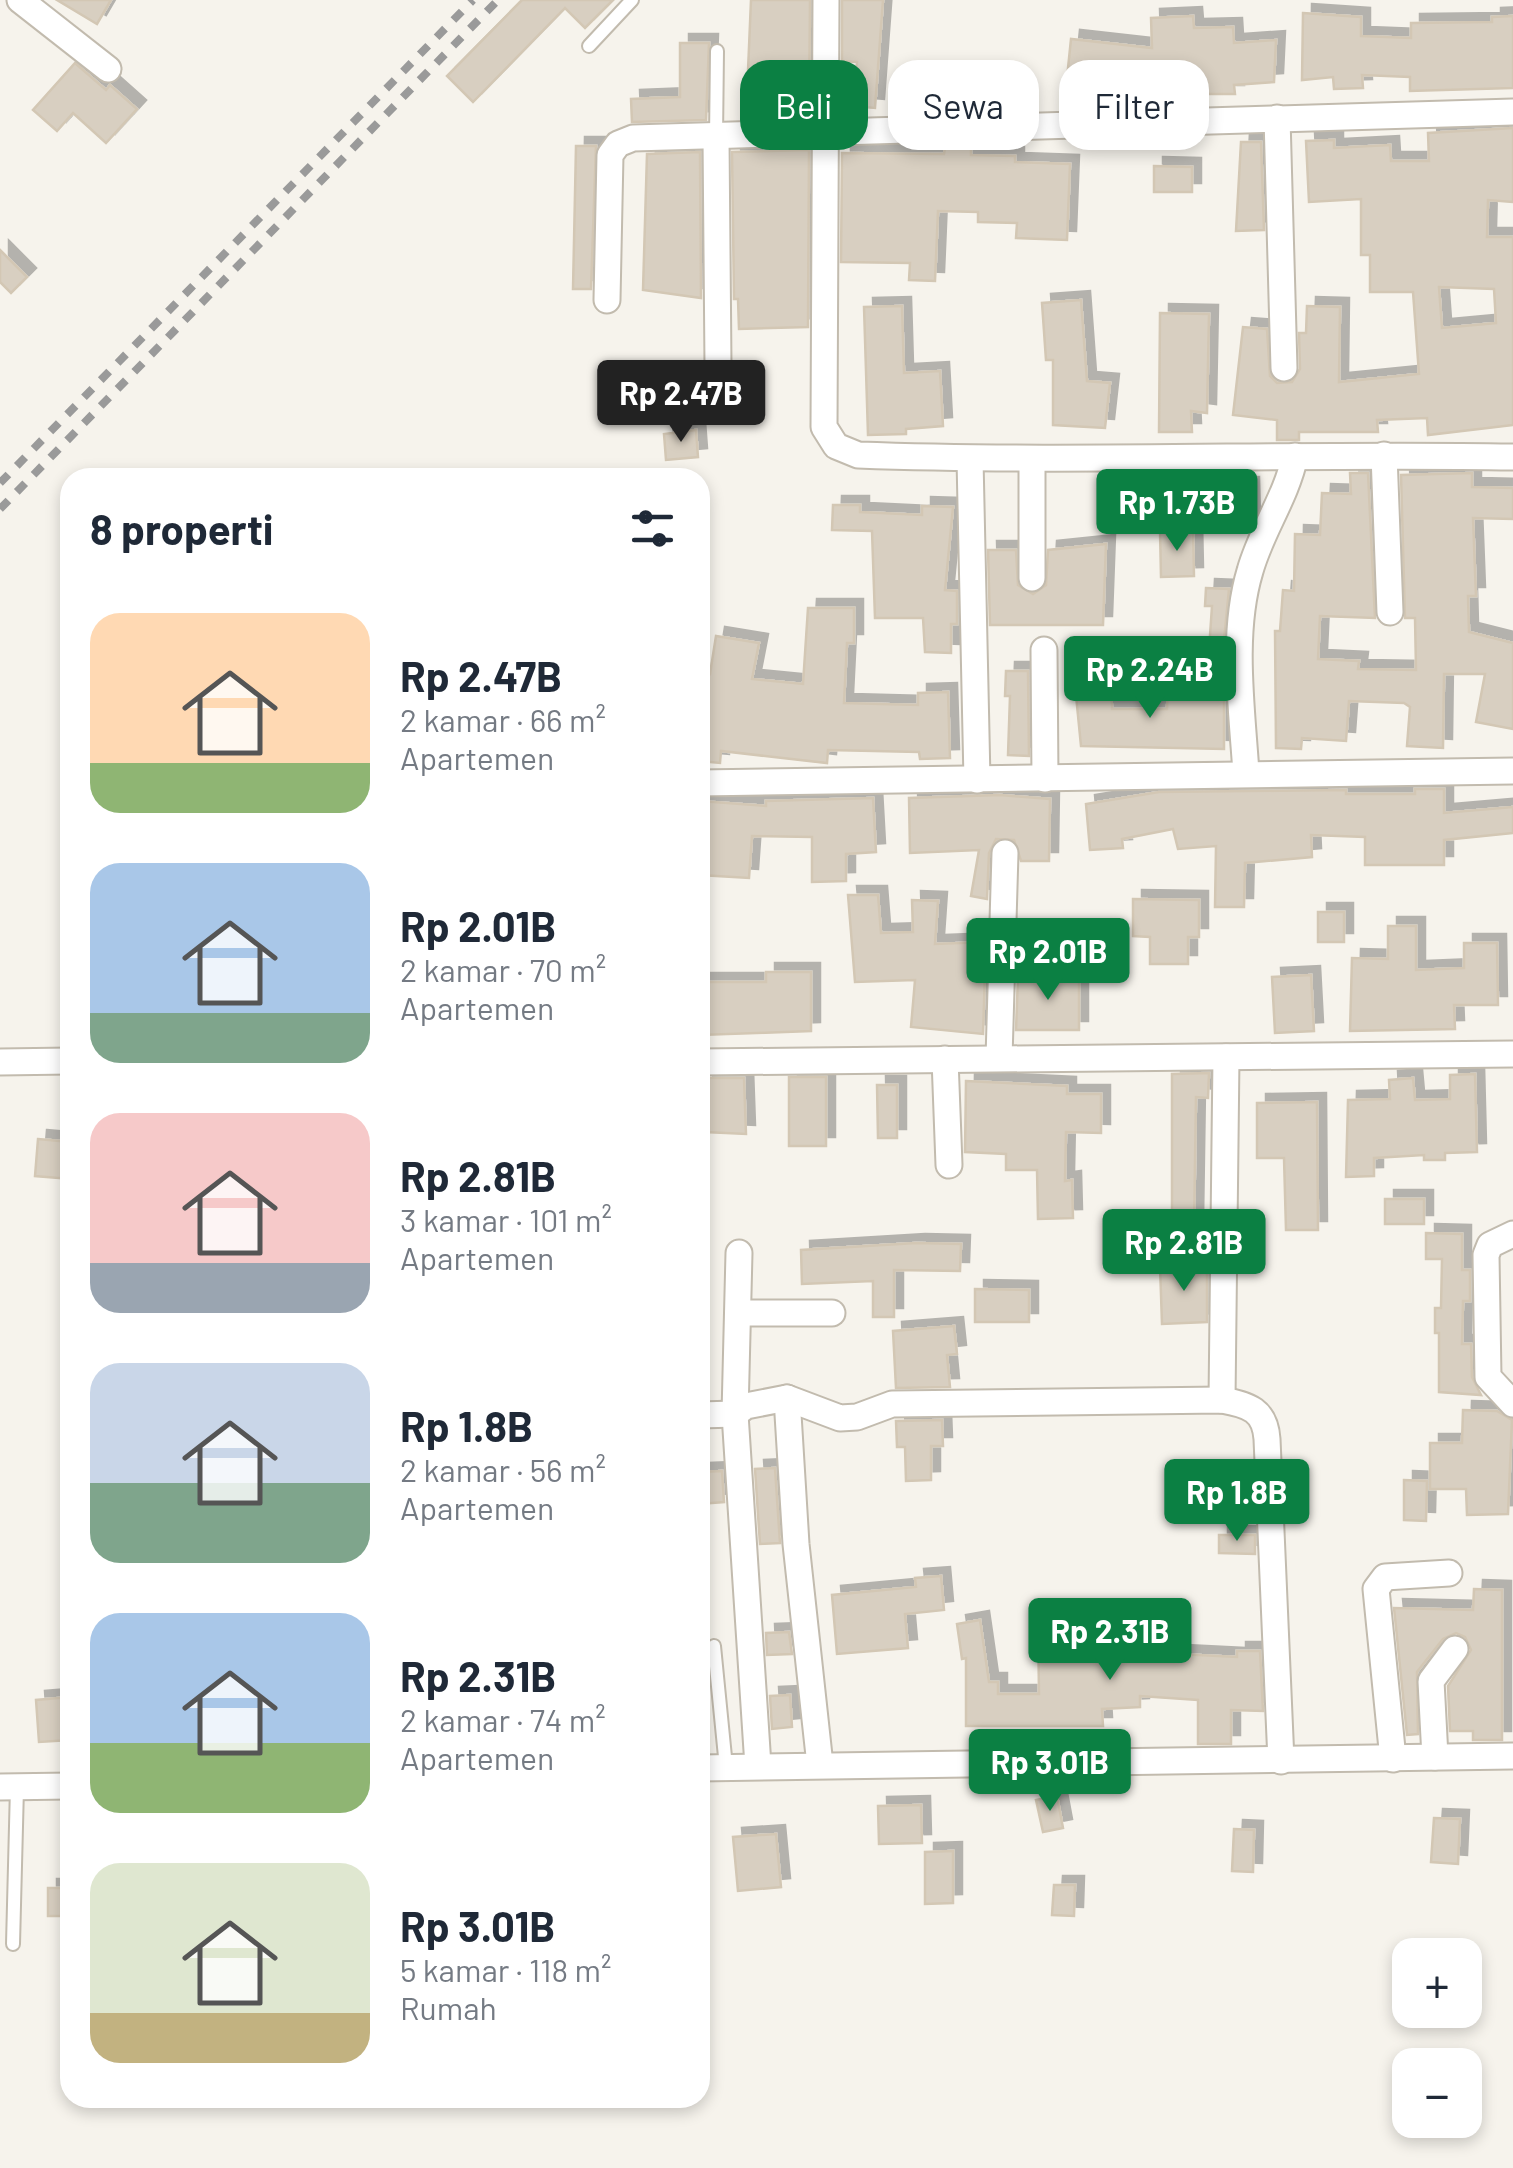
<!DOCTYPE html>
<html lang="id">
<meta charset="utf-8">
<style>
body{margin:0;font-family:Barlow,sans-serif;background:#f2f2f3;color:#1f2937;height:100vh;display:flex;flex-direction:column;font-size:38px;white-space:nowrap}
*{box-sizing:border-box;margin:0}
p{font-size:32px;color:#747a83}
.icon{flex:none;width:55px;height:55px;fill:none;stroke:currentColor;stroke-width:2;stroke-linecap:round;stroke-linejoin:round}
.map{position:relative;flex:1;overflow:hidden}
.details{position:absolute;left:60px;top:468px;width:650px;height:1640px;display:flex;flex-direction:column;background:#fff;border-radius:30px;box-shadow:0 5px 15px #0003}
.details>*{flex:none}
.top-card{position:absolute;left:740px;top:60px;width:622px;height:90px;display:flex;gap:20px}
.buttons{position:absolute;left:1392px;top:1938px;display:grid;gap:20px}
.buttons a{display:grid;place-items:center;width:90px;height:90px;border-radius:20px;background:#fff;box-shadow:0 5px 15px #0003;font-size:50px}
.price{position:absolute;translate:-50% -85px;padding:0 22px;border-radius:10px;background:#0b8043;color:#fff;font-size:32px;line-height:65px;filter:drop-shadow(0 2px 5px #0008)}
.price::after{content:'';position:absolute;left:50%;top:60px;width:30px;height:22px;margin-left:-15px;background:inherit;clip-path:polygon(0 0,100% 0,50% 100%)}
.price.active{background:#222;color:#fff}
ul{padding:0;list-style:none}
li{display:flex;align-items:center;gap:30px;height:250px;padding:0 30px}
li span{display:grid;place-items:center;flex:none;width:280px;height:200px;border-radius:30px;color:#555}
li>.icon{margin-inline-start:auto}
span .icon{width:120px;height:120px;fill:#fffc;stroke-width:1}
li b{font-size:42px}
h2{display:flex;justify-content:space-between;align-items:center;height:120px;padding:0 30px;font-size:42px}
.tag{padding:0 35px;border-radius:30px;background:#fff;box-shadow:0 5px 15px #0003;font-size:35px;line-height:90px}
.tag.active{background:#0b8043;color:#fff}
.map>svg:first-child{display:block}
.building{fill:#d8cfc1;stroke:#d3c7b4;stroke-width:2.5;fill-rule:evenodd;filter:url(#shadow)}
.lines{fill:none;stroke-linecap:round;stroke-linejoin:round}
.service-casing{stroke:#c2bbae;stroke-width:16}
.minor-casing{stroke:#c2bbae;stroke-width:29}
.service{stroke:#fff;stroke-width:12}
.minor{stroke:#fff;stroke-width:25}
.rail{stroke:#9a9a9a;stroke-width:8;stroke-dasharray:12 12;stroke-linecap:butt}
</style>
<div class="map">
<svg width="1513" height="2168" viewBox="0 0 1513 2168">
<defs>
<filter id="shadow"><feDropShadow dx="9" dy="-9" stdDeviation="0" flood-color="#0004"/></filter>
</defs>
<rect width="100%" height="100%" fill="#f6f3ec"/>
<g class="building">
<polygon points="57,0 111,0 97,24"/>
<polygon points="522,0 613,0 585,28 565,8 473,102 447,76"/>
<polygon points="751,0 810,0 809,113 746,118"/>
<polygon points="842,0 883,0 875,108 853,106 857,62 842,61"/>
<polygon points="1303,13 1361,17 1361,36 1411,38 1411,23 1492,22 1492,17 1513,16 1513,88 1410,91 1410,77 1362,75 1363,88 1334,89 1333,77 1302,80"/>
<polygon points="1193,16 1194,28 1233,27 1234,43 1276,40 1274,82 1234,85 1235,94 1201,94 1201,77 1154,79 1153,88 1067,78 1071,39 1152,48 1151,18"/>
<polygon points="680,43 709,43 706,120 632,122 631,99 680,97"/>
<polygon points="75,63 106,90 110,85 137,109 106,143 73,113 57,131 33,110"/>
<path d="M1513,128v74l-25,-2 -1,37h26v188l-85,10 -1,-17 -50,2 1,12h-79v8h-22v-20l-44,-5 10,-88 24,2 3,47 7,7 15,-1 8,-13 -1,-36h7l1,-27 33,1 -1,75 80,-8 -6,-82h-43v-37h-9v-56l-52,3 -3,-61 28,-1v8l56,-3 1,16h38l-1,-28zM1439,287l55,2 2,34 -54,5z"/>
<polygon points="1241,142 1261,142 1264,230 1236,231"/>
<polygon points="576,146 596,146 591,289 573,289"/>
<polygon points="945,148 971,148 971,155 1015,156 1015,162 1070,164 1067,240 1016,238 1017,223 978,222 978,212 938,211 935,281 909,280 910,263 841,262 842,153 944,154"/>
<polygon points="809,150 808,327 739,329 738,299 734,299 732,152"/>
<polygon points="700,152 701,298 643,290 647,154"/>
<polygon points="1154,166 1192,167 1192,192 1154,192"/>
<polygon points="0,250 27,277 11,293 0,282"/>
<polygon points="1081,300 1087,381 1110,383 1105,428 1053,425 1053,360 1046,360 1042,303"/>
<polygon points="902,306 904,373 940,371 943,426 906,429 906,434 868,435 864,307"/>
<polygon points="1160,313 1209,314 1207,413 1191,411 1192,432 1159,432"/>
<polygon points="696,430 698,457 666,460 664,434"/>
<polygon points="1350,473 1368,473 1375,618 1320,616 1318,659 1359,661 1358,669 1416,670 1415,618 1405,618 1401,475 1472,473 1472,487 1513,488 1513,519 1473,518 1476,596 1468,596 1469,632 1513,643 1513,729 1476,722 1485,674 1444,674 1443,748 1407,746 1410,707 1404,703 1349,701 1346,741 1302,738 1301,749 1276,748 1275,631 1280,631 1283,590 1294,591 1295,534 1320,535 1322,493 1351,494"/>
<polygon points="1250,486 1251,524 1203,526 1202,488"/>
<polygon points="833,505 860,505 860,512 922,515 922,506 953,507 945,590 957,591 957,624 951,624 951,653 925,652 923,618 875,618 872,531 832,530"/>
<polygon points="1193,530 1194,576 1161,577 1160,531"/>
<polygon points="1106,544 1103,625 990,625 988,550 1016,550 1018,585 1033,594 1046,585 1048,550"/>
<polygon points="1206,588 1229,589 1223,651 1209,650 1212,606 1205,606"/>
<polygon points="808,608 854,608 854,643 847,643 844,703 918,705 918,693 948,692 950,758 920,759 919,752 828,750 827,763 721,751 720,763 700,761 703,673 710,674 716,636 759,643 752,679 803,684"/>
<polygon points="1006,671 1028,671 1029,756 1008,755 1010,696 1005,696"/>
<polygon points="1111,684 1112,709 1167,709 1168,686 1192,687 1191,697 1224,698 1224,749 1081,746 1075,685"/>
<polygon points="1415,789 1444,789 1444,813 1513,807 1513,833 1444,840 1444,865 1365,865 1365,837 1311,835 1312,857 1245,863 1244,907 1215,907 1216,846 1178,849 1173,829 1122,839 1123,848 1090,850 1086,804 1159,792 1346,790 1346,794 1415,794"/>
<polygon points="1000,795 1050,799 1049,861 1021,861 1014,840 996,839 989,853 987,899 971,896 979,850 910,853 909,798"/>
<polygon points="873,798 876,852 846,854 846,881 812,882 812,837 752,836 749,878 700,875 700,801 766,806 766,801"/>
<polygon points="848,895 878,895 881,933 913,932 912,900 938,901 935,944 986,942 983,1034 911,1027 915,980 855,982"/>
<polygon points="1133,899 1199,900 1199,937 1188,937 1188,964 1150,964 1150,937 1133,936"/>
<rect x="1318" y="912" width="26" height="30"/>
<polygon points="1388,926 1416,926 1416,970 1464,968 1464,943 1497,943 1498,1005 1454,1005 1455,1029 1350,1031 1352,958 1388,959"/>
<polygon points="766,972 811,972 811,1031 700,1035 700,982 766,982"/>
<polygon points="1311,975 1314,1031 1275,1033 1272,977"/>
<polygon points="1018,976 1079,976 1079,1030 1016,1030"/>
<polygon points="1209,1073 1208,1098 1196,1097 1194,1230 1172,1230 1172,1074"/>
<polygon points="1475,1074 1477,1152 1445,1153 1445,1160 1424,1160 1424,1155 1374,1158 1374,1176 1346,1177 1348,1100 1390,1099 1389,1080 1413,1078 1415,1100 1450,1099 1450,1075"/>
<rect x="789" y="1077" width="37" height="69"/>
<polygon points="704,1078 744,1078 746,1134 705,1132"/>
<polygon points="966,1081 1067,1086 1067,1094 1101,1094 1101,1133 1066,1132 1065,1181 1072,1180 1073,1218 1038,1219 1037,1170 1006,1170 1006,1154 965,1152"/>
<polygon points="877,1085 897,1085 897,1138 878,1138"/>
<polygon points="1317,1102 1318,1230 1286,1230 1284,1158 1257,1158 1257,1103"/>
<polygon points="38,1139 70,1142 70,1179 35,1176"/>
<rect x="1385" y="1199" width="39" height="25"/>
<polygon points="1426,1233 1462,1234 1462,1270 1470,1270 1470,1301 1463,1301 1462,1344 1471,1344 1472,1377 1481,1395 1439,1392 1439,1333 1435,1333 1435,1308 1441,1308 1442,1259 1426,1259"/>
<polygon points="916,1243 961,1244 960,1271 894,1270 894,1317 873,1317 873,1281 802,1284 801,1250"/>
<polygon points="1207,1264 1207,1322 1162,1324 1160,1266"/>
<polygon points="975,1289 1029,1290 1029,1322 975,1322"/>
<polygon points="954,1326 957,1354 947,1355 950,1387 896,1388 893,1331"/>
<polygon points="1463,1410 1497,1411 1512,1420 1508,1514 1467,1515 1466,1489 1430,1489 1430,1443 1462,1443"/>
<polygon points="942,1420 943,1446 931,1446 931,1480 906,1481 905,1447 897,1447 896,1421"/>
<polygon points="775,1468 780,1543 760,1544 755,1469"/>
<polygon points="722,1471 724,1502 700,1504 700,1472"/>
<polygon points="1404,1480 1427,1481 1426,1521 1404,1520"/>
<polygon points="1219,1535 1255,1535 1255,1554 1219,1553"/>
<polygon points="941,1576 944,1610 905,1614 908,1648 837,1654 832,1595 916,1587 915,1578"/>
<polygon points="1474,1589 1502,1590 1502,1740 1473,1740 1473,1731 1450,1731 1448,1686 1471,1650 1465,1637 1456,1633 1443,1639 1417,1672 1418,1734 1407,1735 1394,1608 1473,1610"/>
<polygon points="980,1620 989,1682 998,1682 998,1694 1039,1694 1038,1623 1071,1623 1071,1640 1138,1638 1138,1652 1237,1657 1237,1651 1260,1651 1263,1711 1231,1710 1231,1744 1198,1744 1198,1700 1140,1696 1140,1707 1102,1709 1103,1726 966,1726 966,1658 962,1659 957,1624"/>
<polygon points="789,1632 792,1654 767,1655 766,1633"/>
<polygon points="790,1695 792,1727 772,1729 770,1696"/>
<polygon points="70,1697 70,1740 39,1742 36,1700"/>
<polygon points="1057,1796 1063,1828 1043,1832 1036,1800"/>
<polygon points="921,1805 922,1843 879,1844 878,1806"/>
<polygon points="1434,1818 1460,1819 1458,1864 1431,1862"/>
<polygon points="1234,1829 1254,1830 1253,1872 1232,1871"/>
<polygon points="776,1834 781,1887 738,1891 733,1837"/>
<polygon points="953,1851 953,1903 925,1904 925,1852"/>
<polygon points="1054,1885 1075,1885 1074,1916 1052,1915"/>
<rect x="48" y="1888" width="20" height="28"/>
</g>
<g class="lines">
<defs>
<g id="service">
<polyline points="589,46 632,0"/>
<polyline points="716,138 717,51"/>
<polyline points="714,1646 726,1767"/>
<polyline points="13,1944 17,1787"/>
</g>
<g id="minor">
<polyline points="20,0 108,69"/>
<path d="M826,0l-2,427 12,19 22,9c219,8 437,-2 655,2"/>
<polyline points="1277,118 1284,368"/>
<polyline points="716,138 718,365"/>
<polyline points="607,300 610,155 618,144 633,138 1513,112"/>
<polyline points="1384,455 1390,612"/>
<polyline points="970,459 977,780"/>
<polyline points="1032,461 1032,578"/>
<polyline points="1044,650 1045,779"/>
<path d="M1246,773c-4,-64 -15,-139 4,-202 11,-40 36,-73 45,-115"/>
<polyline points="700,783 1513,771"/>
<polyline points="999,1058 1005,853"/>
<polyline points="945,1059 949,1165"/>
<polyline points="0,1062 70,1061"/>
<polyline points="700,1062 1513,1054"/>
<polyline points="1513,1234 1490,1245 1486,1255 1488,1377 1513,1404"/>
<polyline points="739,1253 735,1414 758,1766"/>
<polyline points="738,1313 832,1313"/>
<polyline points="787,1398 796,1544 820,1765"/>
<polyline points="1222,1400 1226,1057"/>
<path d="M700,1415l35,-1 11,-8 41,-8 53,20 17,-1 35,-13 330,-4c27,5 43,10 45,39l14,322"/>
<polyline points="1435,1757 1431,1681 1455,1649"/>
<polyline points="1393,1759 1376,1589 1385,1577 1449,1573"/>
<polyline points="700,1768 1513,1756"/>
<polyline points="0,1787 70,1786"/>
</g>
</defs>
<use href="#service" class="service-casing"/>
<use href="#minor" class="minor-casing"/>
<use href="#service" class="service"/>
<use href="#minor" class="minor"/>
<g class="rail">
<polyline points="0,483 473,0"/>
<polyline points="0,509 498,0"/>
</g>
</g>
</svg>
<div class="buttons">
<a>+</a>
<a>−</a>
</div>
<b class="price active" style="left:681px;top:445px">Rp 2.47B</b>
<b class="price" style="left:1177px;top:554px">Rp 1.73B</b>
<b class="price" style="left:1150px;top:721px">Rp 2.24B</b>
<b class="price" style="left:1048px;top:1003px">Rp 2.01B</b>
<b class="price" style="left:1184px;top:1294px">Rp 2.81B</b>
<b class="price" style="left:1237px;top:1544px">Rp 1.8B</b>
<b class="price" style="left:1110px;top:1683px">Rp 2.31B</b>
<b class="price" style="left:1050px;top:1814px">Rp 3.01B</b>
<div class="top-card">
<a class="tag active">Beli</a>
<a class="tag">Sewa</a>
<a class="tag">Filter</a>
</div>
<section class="details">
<h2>8 properti<svg class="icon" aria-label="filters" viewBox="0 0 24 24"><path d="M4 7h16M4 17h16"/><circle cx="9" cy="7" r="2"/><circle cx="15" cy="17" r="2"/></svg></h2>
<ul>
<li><span style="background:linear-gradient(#ffd9b3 75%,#8fb573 0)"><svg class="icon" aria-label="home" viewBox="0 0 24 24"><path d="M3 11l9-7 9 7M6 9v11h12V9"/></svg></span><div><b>Rp 2.47B</b><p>2 kamar · 66 m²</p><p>Apartemen</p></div></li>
<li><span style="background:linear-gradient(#a9c7e8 75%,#7fa58c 0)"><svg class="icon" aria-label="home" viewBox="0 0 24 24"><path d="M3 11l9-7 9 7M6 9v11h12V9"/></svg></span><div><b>Rp 2.01B</b><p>2 kamar · 70 m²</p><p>Apartemen</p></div></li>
<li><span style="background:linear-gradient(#f6c9c9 75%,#9aa5b1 0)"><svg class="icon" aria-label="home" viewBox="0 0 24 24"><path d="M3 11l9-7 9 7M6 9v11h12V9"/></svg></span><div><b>Rp 2.81B</b><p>3 kamar · 101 m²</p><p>Apartemen</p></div></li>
<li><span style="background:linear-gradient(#c9d6e8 60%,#7fa58c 0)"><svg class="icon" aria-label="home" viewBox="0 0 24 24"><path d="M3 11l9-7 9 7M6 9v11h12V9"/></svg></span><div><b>Rp 1.8B</b><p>2 kamar · 56 m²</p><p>Apartemen</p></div></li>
<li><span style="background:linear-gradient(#a9c7e8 65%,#8fb573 0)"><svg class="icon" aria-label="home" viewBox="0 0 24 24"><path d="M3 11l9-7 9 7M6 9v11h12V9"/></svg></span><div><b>Rp 2.31B</b><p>2 kamar · 74 m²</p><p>Apartemen</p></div></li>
<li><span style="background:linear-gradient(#dfe7d0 75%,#c2b280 0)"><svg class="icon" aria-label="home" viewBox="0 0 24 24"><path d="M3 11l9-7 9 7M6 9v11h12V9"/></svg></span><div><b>Rp 3.01B</b><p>5 kamar · 118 m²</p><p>Rumah</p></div></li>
</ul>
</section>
</div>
